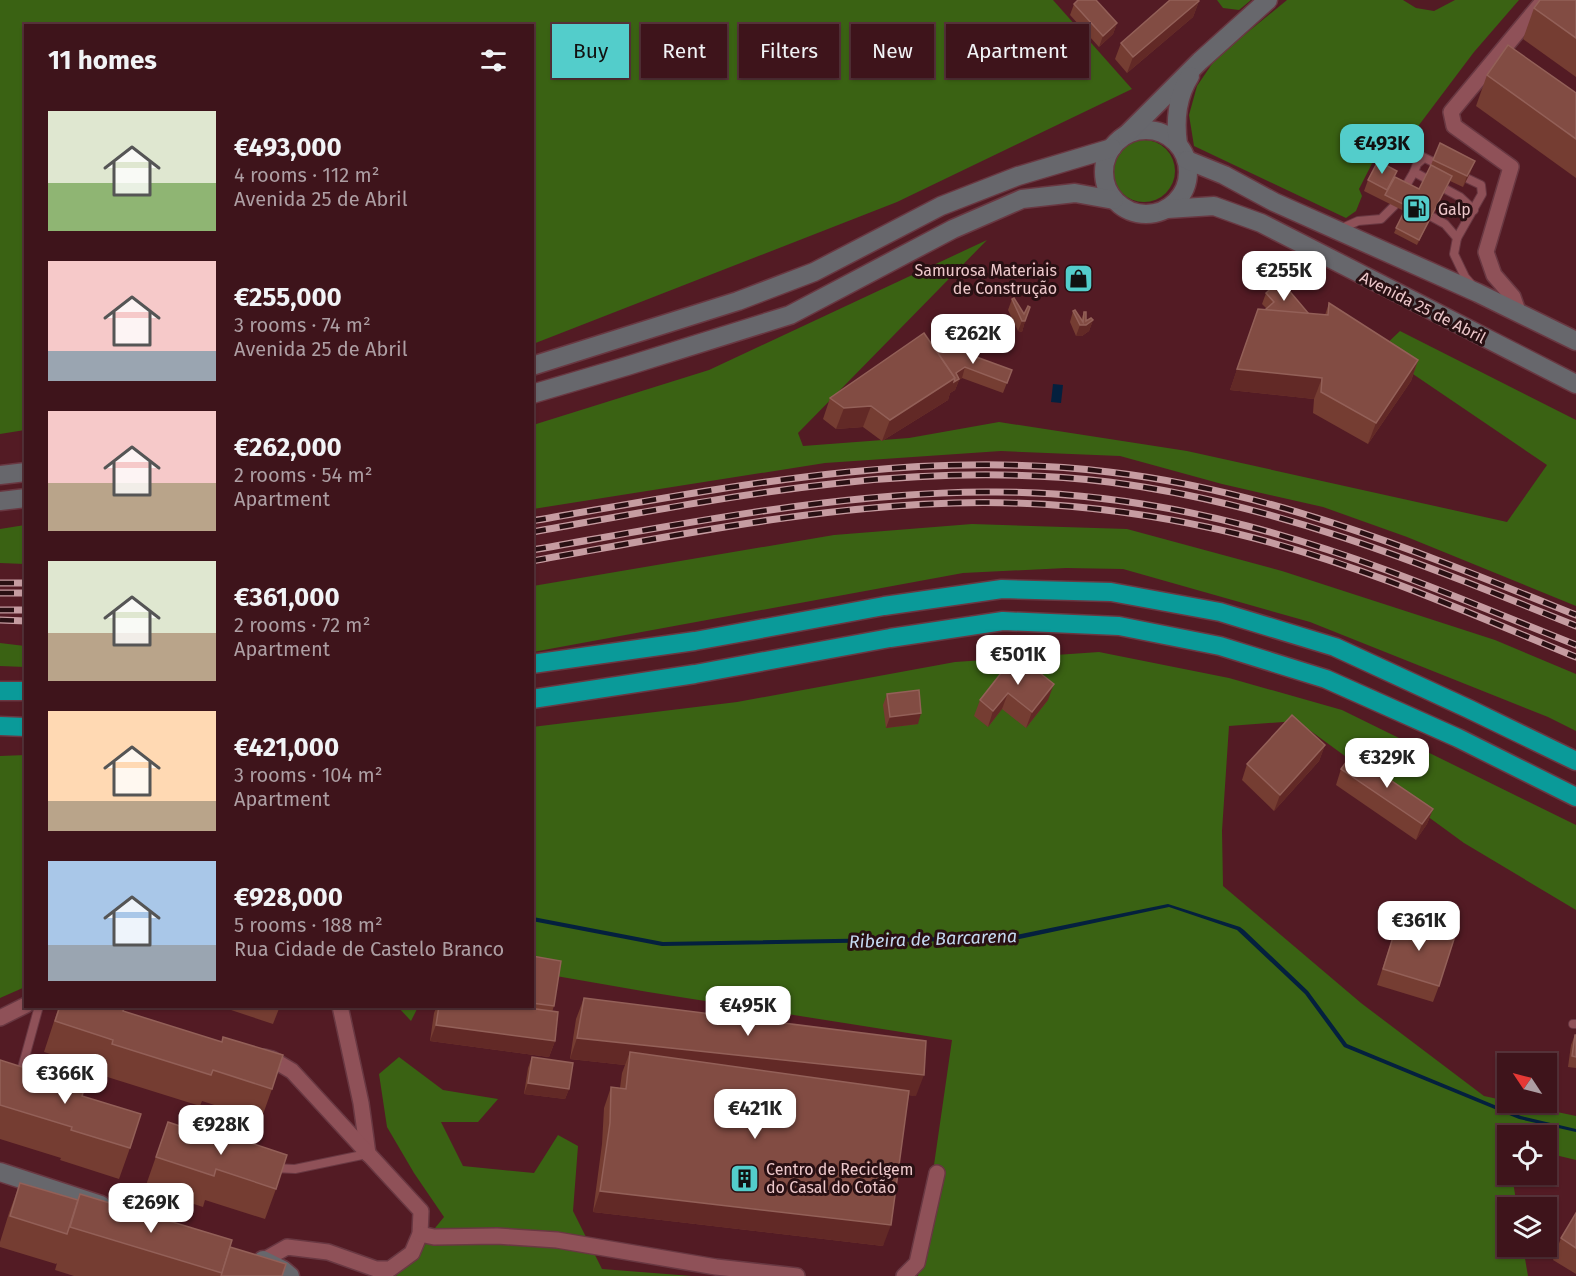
<!DOCTYPE html>
<meta charset="utf-8">
<style>
body{margin:0;font-family:"Fira Sans",sans-serif;background:#451d24;color:#f1f3f6;height:100vh;display:flex;flex-direction:column;font-size:22px;white-space:nowrap}
*{box-sizing:border-box;margin:0}
p{font-size:20px;color:#ad9ea3}
.icon{flex:none;width:33px;height:33px;fill:none;stroke:currentColor;stroke-width:2;stroke-linecap:round;stroke-linejoin:round}
.map{position:relative;flex:1;overflow:hidden}
.panel{position:absolute;left:24px;top:24px;width:510px;height:984px;display:flex;flex-direction:column;background:#3e141b;border-radius:0px;box-shadow:0 2px 4px #0004,0 0 0 2px #57333a}
.panel>*{flex:none}
.banner{position:absolute;left:552px;top:24px;width:570px;height:54px;display:flex;gap:12px}
.needle{width:39px;rotate:305deg}
.tools{position:absolute;left:1497px;top:1053px;display:grid;gap:12px}
.tools a{display:grid;place-items:center;width:60px;height:60px;border-radius:0px;background:#3e141b;box-shadow:0 2px 4px #0004,0 0 0 2px #57333a;font-size:30px}
.price{position:absolute;translate:-50% -51px;padding:0 14px;border-radius:12px;background:#fff;color:#222;font-size:20px;line-height:39px;filter:drop-shadow(0 2px 3px #0008)}
.price::after{content:'';position:absolute;left:50%;top:36px;width:18px;height:14px;margin-left:-9px;background:inherit;clip-path:polygon(0 0,100% 0,50% 100%)}
.price.current{background:#53cdcb;color:#111}
ul{padding:0;list-style:none}
li{display:flex;align-items:center;gap:18px;height:150px;padding:0 24px}
li span{display:grid;place-items:center;flex:none;width:168px;height:120px;border-radius:0px;color:#555}
li>.icon{margin-inline-start:auto}
span .icon{width:72px;height:72px;fill:#fffc;stroke-width:1}
li b{font-size:26px}
h2{display:flex;justify-content:space-between;align-items:center;height:72px;padding:0 24px;font-size:26px}
.tag{padding:0 21px;border-radius:0px;background:#3e141b;box-shadow:0 2px 4px #0004,0 0 0 2px #57333a;font-size:21px;line-height:54px}
.tag.current{background:#53cdcb;color:#111}
.map>svg:first-child{display:block}
.green{fill:#3a6213}
.water{fill:#04203e}
.lines{fill:none;stroke-linecap:round;stroke-linejoin:round}
.lane-casing{stroke:#693842;stroke-width:10}
.street-casing{stroke:#693842;stroke-width:18}
.secondary-casing{stroke:#693842;stroke-width:21}
.highway-casing{stroke:#693842;stroke-width:21}
.lane{stroke:#8f5158;stroke-width:8}
.street{stroke:#8f5158;stroke-width:15}
.secondary{stroke:#67676c;stroke-width:18}
.highway{stroke:#0a9a99;stroke-width:18}
.rail-casing{stroke:#c69ca1;stroke-width:7}
.rail{stroke:#291013;stroke-width:4.5;stroke-dasharray:14;stroke-linecap:butt}
.wall{fill:#753d32}
.shaded-wall{fill:#622926}
.building{fill:#824c43;stroke:#936058;stroke-width:1.5}
.labels{text-anchor:middle;stroke-width:6;stroke-linejoin:round;paint-order:stroke}
.poi-label{font-size:16px;fill:#edc8cb;stroke:#291013;text-anchor:start}
.street-label{font-size:16px;fill:#edc8cb;stroke:#291013}
.water-label{font-size:18px;font-style:italic;fill:#c4d8f0;stroke:#291013}
</style>
<div class="map">
<svg width="1576" height="1276" viewBox="0 0 1576 1276">
<rect width="100%" height="100%" fill="#531b24"/>
<g class="green">
<polygon points="0,0 1053,0 1132,89 897,202 533,344 532,26 26,26 25,430 0,434"/>
<polygon points="1217,0 1251,0 1239,10 1223,8"/>
<polygon points="1287,0 1403,0 1416,8 1434,11 1455,0 1519,0 1474,52 1413,133 1398,129 1384,140 1359,189 1362,196 1356,211 1346,218 1194,146 1189,115 1197,86 1216,58"/>
<circle cx="1144" cy="171" r="31"/>
<polygon points="987,240 798,433 803,446 909,438 999,422 1187,451 1507,522 1547,465 1379,351 1400,331 1576,420 1576,606 1407,537 1323,507 1222,484 1120,456 1001,451 825,463 533,509 533,425 709,370"/>
<polygon points="972,524 1127,529 1282,571 1495,640 1576,674 1576,731 1548,717 1310,622 1123,569 1066,568 963,573 533,652 533,586 834,535"/>
<polygon points="25,525 25,564 0,563 0,529"/>
<polygon points="0,643 25,646 25,667 0,666"/>
<polygon points="1099,652 1229,678 1342,710 1576,825 1576,910 1464,843 1297,721 1229,726 1222,831 1223,886 1361,1003 1484,1096 1507,1101 1508,1102 1514,1103 1576,1116 1576,1160 1547,1153 1546,1136 1508,1136 1508,1174 1512,1175 1517,1207 1508,1208 1508,1246 1523,1247 1528,1276 918,1276 952,1040 648,992 533,972 532,727 737,702 955,662"/>
<polygon points="26,755 25,987 0,998 0,756"/>
<polygon points="398,1007 418,1007 411,1021"/>
<polygon points="399,1057 443,1090 498,1099 478,1122 441,1122 463,1166 534,1173 558,1135 578,1146 573,1211 602,1269 692,1276 396,1276 444,1217 414,1173 387,1127 379,1074"/>
</g>
<g class="water">
<polygon points="1053,384 1063,385 1061,403 1051,402"/>
<polygon points="1168,904 1240,927 1244,930 1308,991 1347,1044 1521,1116 1576,1129 1576,1132 1519,1119 1344,1047 1305,994 1237,930 1169,907 1015,940 662,946 532,921 533,917 663,942 1011,936"/>
</g>
<g class="lines">
<defs>
<g id="lane">
<polyline points="1403,147 1441,166"/>
<polyline points="1414,172 1460,197 1474,210"/>
<polyline points="1460,175 1481,185 1482,194 1457,238 1454,254 1465,277 1472,285"/>
<polyline points="1423,212 1445,224 1457,238"/>
<polyline points="1340,229 1358,221 1381,219 1394,206 1414,172 1417,164 1424,158"/>
<polyline points="1573,1024 1576,1024"/>
<polyline points="25,1077 22,1068 39,1006"/>
<polyline points="273,1168 295,1169 367,1154"/>
</g>
<g id="street">
<polyline points="1519,314 1513,297 1494,275 1486,252 1511,167 1454,126 1451,112 1544,0"/>
<polyline points="340,1006 361,1103 368,1154"/>
<polyline points="0,1018 26,1005"/>
<polyline points="264,1057 272,1059 292,1071 421,1211 420,1234 412,1253 390,1269 376,1269 328,1252 287,1247 264,1260"/>
<polyline points="420,1234 434,1237 497,1236 557,1240 716,1267 797,1276"/>
<polyline points="904,1276 917,1263 937,1173"/>
</g>
<g id="secondary">
<circle cx="1146" cy="172" r="42"/>
<polyline points="1127,134 1200,61 1268,0"/>
<path d="M1178,144c-3,-22 -1,-48 12,-68"/>
<polyline points="1187,160 1224,175 1274,202 1478,293 1576,341"/>
<polyline points="1167,209 1214,206 1261,223 1576,384"/>
<polyline points="532,366 738,301 814,272 941,206 1018,176 1112,148"/>
<polyline points="532,394 627,366 790,315 953,229 1022,199 1075,193 1114,200"/>
<polyline points="0,475 26,472"/>
<polyline points="0,501 26,498"/>
<polyline points="0,1172 101,1205"/>
<polyline points="263,1260 283,1270 290,1276"/>
</g>
<g id="highway">
<polyline points="532,664 695,641 884,606 1002,589 1111,592 1220,612 1335,647 1469,709 1576,761"/>
<polyline points="0,691 26,691"/>
<polyline points="532,699 695,674 890,638 1003,621 1119,626 1220,646 1326,679 1458,738 1576,797"/>
<polyline points="0,726 26,727"/>
</g>
</defs>
<use href="#lane" class="lane-casing"/>
<use href="#street" class="street-casing"/>
<use href="#secondary" class="secondary-casing"/>
<use href="#highway" class="highway-casing"/>
<use href="#lane" class="lane"/>
<use href="#street" class="street"/>
<use href="#secondary" class="secondary"/>
<use href="#highway" class="highway"/>
<defs>
<g id="rail">
<path d="M532,521c191,-33 384,-73 577,-49 164,19 315,82 467,143"/>
<path d="M532,532c192,-34 382,-74 577,-50 165,21 314,82 467,144"/>
<path d="M532,550c151,-26 301,-57 454,-58 87,-1 177,12 261,34 113,29 221,76 329,119"/>
<path d="M532,561c140,-25 280,-54 422,-58 97,-3 194,9 288,32 115,28 225,77 334,122"/>
<polyline points="0,583 26,583"/>
<polyline points="0,593 26,593"/>
<polyline points="0,610 26,610"/>
<polyline points="0,620 26,621"/>
</g>
</defs>
<use href="#rail" class="rail-casing"/>
<use href="#rail" class="rail"/>
</g>
<g class="wall">
<polygon points="1576,0 1576,77 1523,39 1534,8"/>
<polygon points="1199,1 1193,17 1127,73 1115,59 1121,43"/>
<polygon points="1074,4 1117,23 1113,34 1099,47 1070,15"/>
<polygon points="1487,75 1576,93 1576,178 1476,106"/>
<polygon points="1440,143 1471,171 1463,187 1450,181 1417,245 1394,233 1404,211 1364,191 1368,180 1395,177 1419,189 1431,165"/>
<polygon points="1283,292 1309,314 1325,315 1329,303 1418,360 1411,381 1368,444 1313,413 1314,399 1230,390 1258,309 1265,310 1267,309 1262,304 1266,293"/>
<polygon points="1012,299 1025,321 1022,332 1018,331 1008,310"/>
<polygon points="1073,311 1081,320 1084,312 1086,321 1093,320 1089,331 1082,336 1076,336 1070,322"/>
<polygon points="931,343 949,347 1012,370 1003,393 962,378 959,380 955,390 950,393 948,400 882,441 863,427 836,429 823,419 830,398"/>
<polygon points="1016,654 1048,700 1026,728 1002,709 988,727 974,716 980,700"/>
<polygon points="887,694 918,724 886,728 883,705"/>
<polygon points="1325,745 1319,761 1274,811 1242,780 1247,764"/>
<polygon points="1341,769 1433,809 1427,824 1416,840 1336,785"/>
<polygon points="1399,918 1439,986 1433,1002 1377,985"/>
<polygon points="532,956 554,1006 552,1012 555,1041 549,1057 430,1041 434,1013 436,1008 435,1008 435,1006 532,1006"/>
<polygon points="584,998 916,1096 909,1095 883,1246 593,1212 602,1144 604,1108 611,1087 620,1088 622,1073 625,1065 570,1059 576,1019"/>
<polygon points="59,1006 124,1006 123,1011 272,1089 261,1120 202,1101 200,1106 101,1075 102,1070 44,1052"/>
<polygon points="219,1006 280,1006 273,1024"/>
<polygon points="1575,1035 1576,1035 1576,1068 1568,1067 1571,1045"/>
<polygon points="532,1057 569,1089 565,1099 524,1094 528,1068"/>
<polygon points="0,1060 82,1096 130,1148 119,1179 60,1160 61,1158 0,1139"/>
<polygon points="168,1122 276,1189 265,1219 205,1200 203,1207 145,1188"/>
<polygon points="20,1183 230,1247 282,1276 74,1276 55,1270 57,1263 56,1264 0,1247 0,1242 9,1213"/>
<polygon points="1576,1213 1576,1274 1553,1260 1561,1238"/>
</g>
<g class="shaded-wall">
<polygon points="1199,1 1193,17 1127,73 1133,57"/>
<polygon points="1117,23 1113,34 1099,47 1103,36"/>
<polygon points="1475,161 1471,171 1463,187 1467,176"/>
<polygon points="1452,176 1450,181 1417,245 1419,240"/>
<polygon points="1093,320 1089,331 1082,336 1076,336 1080,325"/>
<polygon points="1022,321 1025,321 1022,332 1018,331"/>
<polygon points="950,344 948,350 930,356"/>
<polygon points="1418,360 1411,381 1368,444 1376,423"/>
<polygon points="965,367 962,378 959,380 955,390 950,393 948,400 882,441 890,420"/>
<polygon points="1237,369 1322,378 1314,399 1230,390"/>
<polygon points="871,406 863,427 836,429 844,408"/>
<polygon points="1054,684 1048,700 1026,728 1032,712"/>
<polygon points="1008,693 1002,709 988,727 993,711"/>
<polygon points="921,713 918,724 886,728 890,717"/>
<polygon points="1325,745 1319,761 1274,811 1280,795"/>
<polygon points="1433,809 1427,824 1416,840 1422,824"/>
<polygon points="436,1025 555,1041 549,1057 430,1041"/>
<polygon points="577,1038 924,1075 916,1096 628,1065 630,1052 625,1065 570,1059"/>
<polygon points="528,1083 569,1089 565,1099 524,1094"/>
<polygon points="600,1191 891,1225 883,1246 593,1212"/>
</g>
<g class="building">
<polygon points="1078,0 1096,0 1117,23 1103,36 1074,4"/>
<polygon points="1170,0 1198,0 1199,1 1133,57 1121,43"/>
<polygon points="1540,0 1576,0 1576,38 1534,8"/>
<polygon points="1508,45 1576,93 1576,139 1487,75"/>
<polygon points="1440,143 1475,161 1467,176 1433,160"/>
<polygon points="1378,161 1397,171 1387,190 1368,180"/>
<polygon points="1431,165 1452,176 1419,240 1396,228 1407,206 1385,195 1395,177 1419,189"/>
<polygon points="1276,284 1283,292 1287,288 1309,314 1265,310 1274,302 1266,293"/>
<polygon points="1014,298 1024,314 1028,306 1030,307 1025,321 1022,321 1012,299"/>
<polygon points="1329,303 1418,360 1376,423 1321,392 1322,378 1237,369 1258,309 1328,315"/>
<polygon points="1075,310 1083,322 1084,312 1086,312 1086,321 1091,318 1093,320 1086,325 1080,325 1073,311"/>
<polygon points="924,333 955,378 890,420 871,406 844,408 830,398"/>
<polygon points="945,335 950,344 937,352 931,343"/>
<polygon points="949,347 1012,370 1007,383 965,367 956,373 959,379 954,382 955,378 938,353"/>
<polygon points="1016,654 1054,684 1032,712 1008,693 993,711 980,700"/>
<polygon points="919,690 921,713 890,717 887,694"/>
<polygon points="1292,715 1325,745 1280,795 1247,764"/>
<polygon points="1352,754 1433,809 1422,824 1341,769"/>
<polygon points="1399,918 1455,936 1439,986 1383,969"/>
<polygon points="532,956 561,961 554,1006 532,1003"/>
<polygon points="584,998 926,1041 924,1075 577,1038"/>
<polygon points="60,1006 124,1006 123,1011 222,1042 223,1037 283,1055 272,1089 213,1070 211,1075 112,1044 113,1040 55,1021"/>
<polygon points="439,1006 514,1006 558,1012 555,1041 436,1025"/>
<polygon points="1575,1035 1576,1035 1576,1057 1572,1056"/>
<polygon points="630,1052 909,1091 891,1225 600,1191 610,1123 611,1087 626,1089"/>
<polygon points="532,1057 573,1063 569,1089 528,1083"/>
<polygon points="0,1060 85,1087 82,1096 141,1114 130,1148 71,1130 72,1127 0,1105"/>
<polygon points="168,1122 225,1141 227,1135 287,1155 276,1189 216,1169 214,1176 156,1157"/>
<polygon points="20,1183 78,1200 67,1234 10,1216"/>
<polygon points="80,1194 232,1240 222,1273 70,1227"/>
<polygon points="1576,1213 1576,1248 1561,1238"/>
<polygon points="230,1247 286,1264 282,1276 221,1276"/>
</g>
<defs>
<symbol id="fuel-square" viewBox="-11 -11 22 22"><rect x="-9" y="-9" width="18" height="18" rx="4" fill="#53cdcb" stroke="#291013"/><path d="M-5.5-6h7V0h2V4h1.3V-2.5L3-4.5l.8-.8L6-3V5H2.5V1h-1V6h-7ZM-4.2-4.7v3.2H.2V-4.7Z" fill="#111"/></symbol>
<symbol id="shop-square" viewBox="-11 -11 22 22"><rect x="-9" y="-9" width="18" height="18" rx="4" fill="#53cdcb" stroke="#291013"/><path d="M-5-2.5h2.3a2.7 3.5 0 0 1 5.4 0H5L5.5 6h-11ZM-1.5-2.5h3a1.5 2.3 0 0 0-3 0Z" fill="#111"/></symbol>
<symbol id="building-square" viewBox="-11 -11 22 22"><rect x="-9" y="-9" width="18" height="18" rx="4" fill="#53cdcb" stroke="#291013"/><path d="M-4-6H4V6H1V3H-1V6H-4ZM-2.5-4.3h1.7v1.8h-1.7ZM.8-4.3h1.7v1.8H.8ZM-2.5-1h1.7V.8h-1.7ZM.8-1h1.7V.8H.8Z" fill="#111"/></symbol>
</defs>
<g fill-rule="evenodd">
<use href="#fuel-square" x="1400" y="192" width="33" height="33"/>
<use href="#shop-square" x="1062" y="262" width="33" height="33"/>
<use href="#building-square" x="728" y="1162" width="33" height="33"/>
</g>
<g class="labels">
<g class="poi-label">
<text x="1438" y="215">Galp</text>
<text x="1057" y="276" text-anchor="end">Samurosa Materiais<tspan x="1057" dy="18">de Construção</tspan></text>
<text x="766" y="1175">Centro de Reciclgem<tspan x="766" dy="18">do Casal do Cotão</tspan></text>
</g>
<g class="street-label">
<text transform="translate(1423 307) rotate(27)" y="6">Avenida 25 de Abril</text>
</g>
<g class="water-label">
<text transform="translate(933 939) rotate(-2)" y="6">Ribeira de Barcarena</text>
</g>
</g>
</svg>
<div class="tools">
<a><svg class="needle" viewBox="-14 -14 28 28"><path d="M0-13l5 13h-10z" fill="#e53935"/><path d="M0 13l5-13h-10z" fill="#ad9ea3"/></svg></a>
<a><svg class="icon" aria-label="locate" viewBox="0 0 24 24"><circle cx="12" cy="12" r="6"/><path d="M12 2v4M12 18v4M2 12h4M18 12h4"/></svg></a>
<a><svg class="icon" aria-label="layers" viewBox="0 0 24 24"><path d="M12 4l9 5-9 5-9-5zM3 14l9 5 9-5"/></svg></a>
</div>
<b class="price current" style="left:1382px;top:175px">€493K</b>
<b class="price" style="left:1284px;top:302px">€255K</b>
<b class="price" style="left:973px;top:365px">€262K</b>
<b class="price" style="left:1018px;top:686px">€501K</b>
<b class="price" style="left:1387px;top:789px">€329K</b>
<b class="price" style="left:1419px;top:952px">€361K</b>
<b class="price" style="left:748px;top:1037px">€495K</b>
<b class="price" style="left:65px;top:1105px">€366K</b>
<b class="price" style="left:755px;top:1140px">€421K</b>
<b class="price" style="left:221px;top:1156px">€928K</b>
<b class="price" style="left:151px;top:1234px">€269K</b>
<div class="banner">
<a class="tag current">Buy</a>
<a class="tag">Rent</a>
<a class="tag">Filters</a>
<a class="tag">New</a>
<a class="tag">Apartment</a>
</div>
<section class="panel">
<h2>11 homes<svg class="icon" aria-label="filters" viewBox="0 0 24 24"><path d="M4 7h16M4 17h16"/><circle cx="9" cy="7" r="2"/><circle cx="15" cy="17" r="2"/></svg></h2>
<ul>
<li><span style="background:linear-gradient(#dfe7d0 60%,#8fb573 0)"><svg class="icon" aria-label="home" viewBox="0 0 24 24"><path d="M3 11l9-7 9 7M6 9v11h12V9"/></svg></span><div><b>€493,000</b><p>4 rooms · 112 m²</p><p>Avenida 25 de Abril</p></div></li>
<li><span style="background:linear-gradient(#f6c9c9 75%,#9aa5b1 0)"><svg class="icon" aria-label="home" viewBox="0 0 24 24"><path d="M3 11l9-7 9 7M6 9v11h12V9"/></svg></span><div><b>€255,000</b><p>3 rooms · 74 m²</p><p>Avenida 25 de Abril</p></div></li>
<li><span style="background:linear-gradient(#f6c9c9 60%,#b9a48a 0)"><svg class="icon" aria-label="home" viewBox="0 0 24 24"><path d="M3 11l9-7 9 7M6 9v11h12V9"/></svg></span><div><b>€262,000</b><p>2 rooms · 54 m²</p><p>Apartment</p></div></li>
<li><span style="background:linear-gradient(#dfe7d0 60%,#b9a48a 0)"><svg class="icon" aria-label="home" viewBox="0 0 24 24"><path d="M3 11l9-7 9 7M6 9v11h12V9"/></svg></span><div><b>€361,000</b><p>2 rooms · 72 m²</p><p>Apartment</p></div></li>
<li><span style="background:linear-gradient(#ffd9b3 75%,#b9a48a 0)"><svg class="icon" aria-label="home" viewBox="0 0 24 24"><path d="M3 11l9-7 9 7M6 9v11h12V9"/></svg></span><div><b>€421,000</b><p>3 rooms · 104 m²</p><p>Apartment</p></div></li>
<li><span style="background:linear-gradient(#a9c7e8 70%,#9aa5b1 0)"><svg class="icon" aria-label="home" viewBox="0 0 24 24"><path d="M3 11l9-7 9 7M6 9v11h12V9"/></svg></span><div><b>€928,000</b><p>5 rooms · 188 m²</p><p>Rua Cidade de Castelo Branco</p></div></li>
</ul>
</section>
</div>
